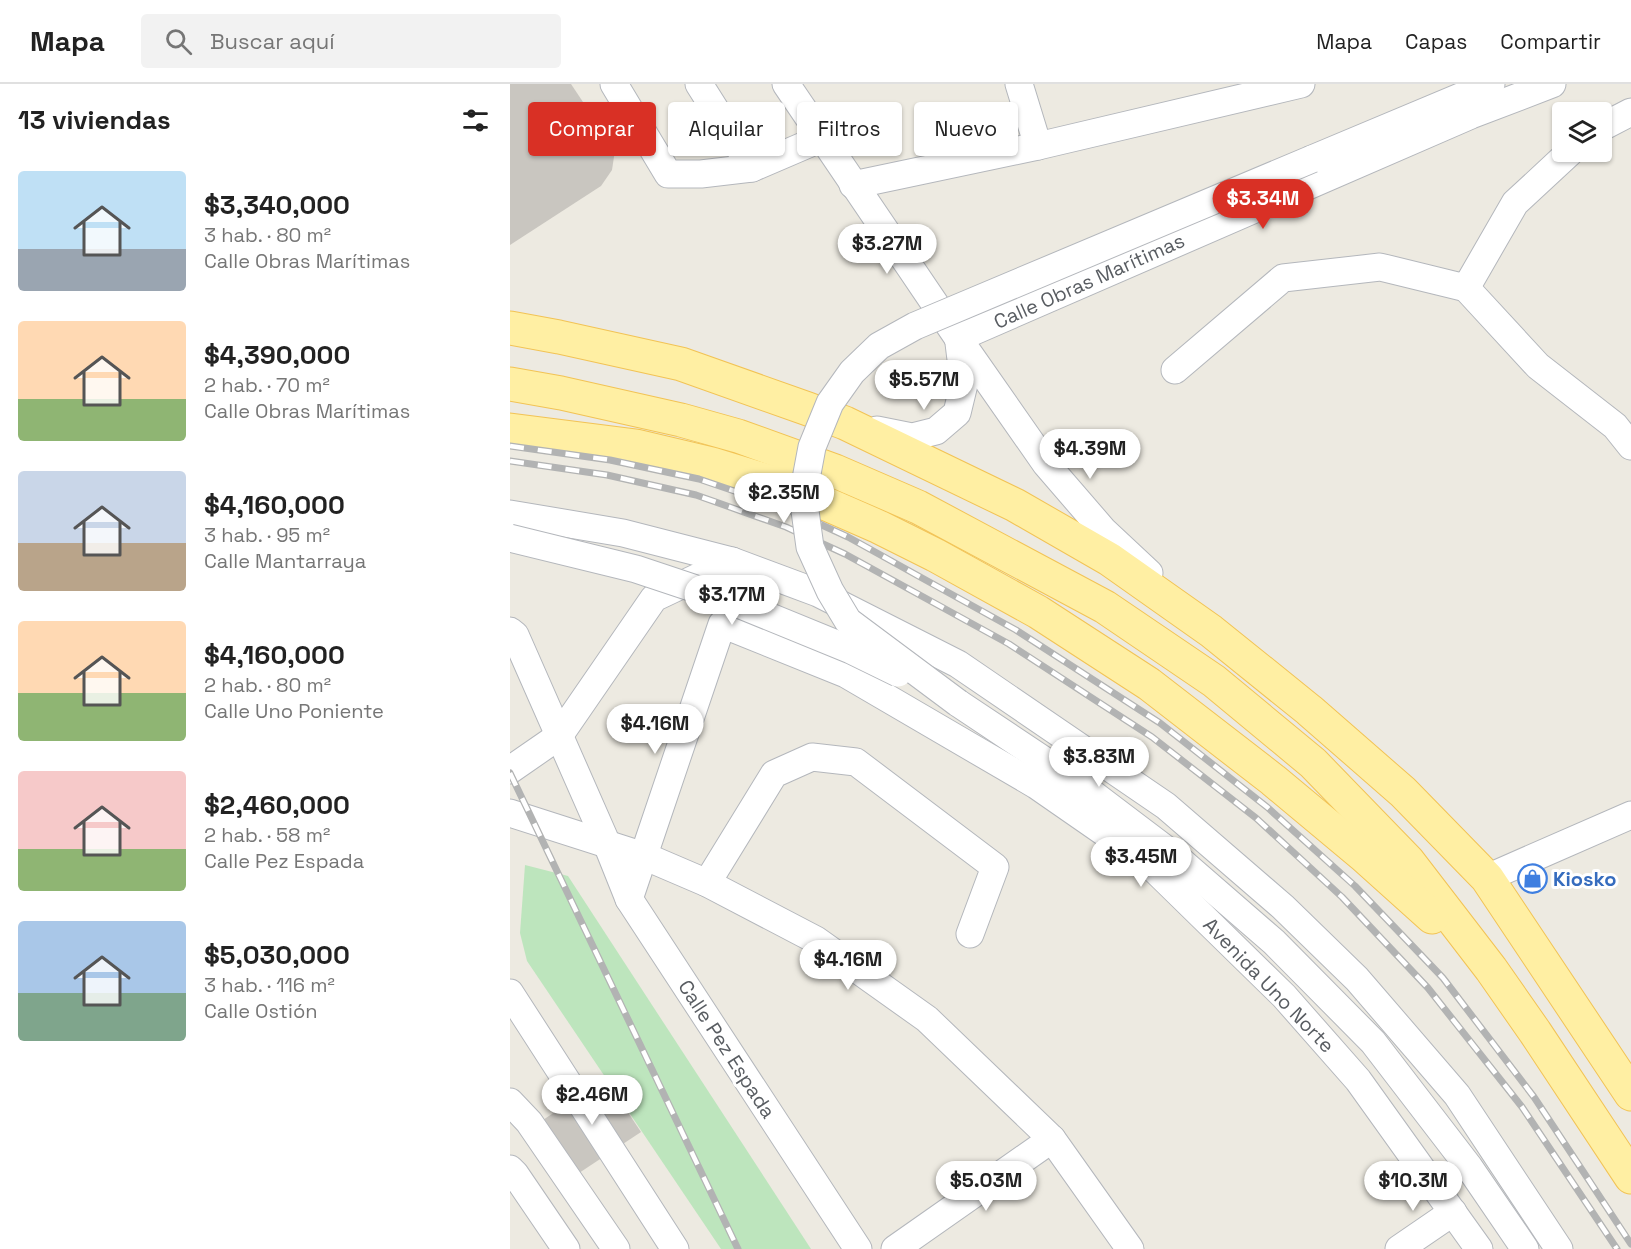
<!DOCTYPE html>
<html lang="es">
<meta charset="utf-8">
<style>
body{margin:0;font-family:"Space Grotesk",sans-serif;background:#f2f2f2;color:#222;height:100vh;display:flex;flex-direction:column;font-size:22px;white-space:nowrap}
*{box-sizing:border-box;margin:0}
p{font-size:20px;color:#767676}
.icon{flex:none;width:33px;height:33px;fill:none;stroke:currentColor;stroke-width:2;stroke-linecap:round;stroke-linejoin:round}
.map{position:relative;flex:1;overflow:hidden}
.drawer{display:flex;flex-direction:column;background:#fff;width:510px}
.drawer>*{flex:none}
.hud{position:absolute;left:18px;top:18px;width:570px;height:54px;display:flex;gap:12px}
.controls{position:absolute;left:1042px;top:18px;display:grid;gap:12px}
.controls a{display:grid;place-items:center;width:60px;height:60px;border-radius:6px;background:#fff;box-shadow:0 2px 4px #0004;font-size:30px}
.price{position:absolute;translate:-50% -51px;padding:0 14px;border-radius:21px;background:#fff;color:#222;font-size:20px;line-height:39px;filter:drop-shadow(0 2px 3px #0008)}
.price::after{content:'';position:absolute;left:50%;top:36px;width:18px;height:14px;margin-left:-9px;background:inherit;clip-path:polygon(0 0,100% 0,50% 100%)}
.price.on{background:#d93025;color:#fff}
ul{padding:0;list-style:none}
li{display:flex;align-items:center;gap:18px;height:150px;padding:0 18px}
li span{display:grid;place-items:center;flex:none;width:168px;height:120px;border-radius:6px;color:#555}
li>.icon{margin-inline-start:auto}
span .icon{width:72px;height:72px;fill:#fffc;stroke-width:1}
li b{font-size:26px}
h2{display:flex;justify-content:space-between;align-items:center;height:72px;padding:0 18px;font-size:26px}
.chip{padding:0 21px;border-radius:6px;background:#fff;box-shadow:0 2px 4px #0004;font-size:21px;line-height:54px}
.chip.on{background:#d93025;color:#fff}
header{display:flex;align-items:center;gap:36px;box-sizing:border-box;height:84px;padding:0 30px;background:#fff;border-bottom:2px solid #e0e0e0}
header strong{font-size:28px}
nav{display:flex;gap:33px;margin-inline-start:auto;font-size:21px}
.search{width:420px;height:54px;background:#f2f2f2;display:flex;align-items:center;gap:15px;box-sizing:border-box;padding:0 21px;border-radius:6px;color:#767676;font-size:22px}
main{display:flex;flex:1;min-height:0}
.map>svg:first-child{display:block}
.green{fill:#bde5bd}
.building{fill:#c9c6c0}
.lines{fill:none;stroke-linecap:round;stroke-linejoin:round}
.minor-casing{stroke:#b4b7bc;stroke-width:29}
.major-casing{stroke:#f2c355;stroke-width:35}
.minor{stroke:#fff;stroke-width:27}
.major{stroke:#ffefa3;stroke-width:33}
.rail-casing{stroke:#b2b3b3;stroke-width:7}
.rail{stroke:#fff;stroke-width:4.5;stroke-dasharray:14;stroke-linecap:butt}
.minor-bridge-casing{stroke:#b4b7bc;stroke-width:29;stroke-linecap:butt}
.minor-bridge{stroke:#fff;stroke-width:27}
.labels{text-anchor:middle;stroke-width:6;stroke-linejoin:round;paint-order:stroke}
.street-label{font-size:20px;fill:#595d62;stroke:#fff}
.shop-label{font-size:20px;font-weight:bold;fill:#366cbe;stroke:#fff;text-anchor:start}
</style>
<header>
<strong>Mapa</strong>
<div class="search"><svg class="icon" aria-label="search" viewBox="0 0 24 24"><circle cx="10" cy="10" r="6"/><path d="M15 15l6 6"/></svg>Buscar aquí</div>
<nav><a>Mapa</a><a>Capas</a><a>Compartir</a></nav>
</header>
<main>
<section class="drawer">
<h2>13 viviendas<svg class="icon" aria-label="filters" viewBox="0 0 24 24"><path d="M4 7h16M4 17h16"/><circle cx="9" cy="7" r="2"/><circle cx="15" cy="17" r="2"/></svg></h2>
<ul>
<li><span style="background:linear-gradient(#bfe0f5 65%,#9aa5b1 0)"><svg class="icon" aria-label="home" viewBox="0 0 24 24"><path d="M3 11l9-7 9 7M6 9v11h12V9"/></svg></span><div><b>$3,340,000</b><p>3 hab. · 80 m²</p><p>Calle Obras Marítimas</p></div></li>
<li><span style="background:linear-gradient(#ffd9b3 65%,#8fb573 0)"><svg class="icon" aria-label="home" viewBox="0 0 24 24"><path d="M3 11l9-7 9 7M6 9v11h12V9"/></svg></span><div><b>$4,390,000</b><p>2 hab. · 70 m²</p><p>Calle Obras Marítimas</p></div></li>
<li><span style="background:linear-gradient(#c9d6e8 60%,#b9a48a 0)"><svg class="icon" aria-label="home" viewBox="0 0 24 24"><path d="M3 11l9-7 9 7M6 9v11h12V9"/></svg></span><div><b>$4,160,000</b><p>3 hab. · 95 m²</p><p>Calle Mantarraya</p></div></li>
<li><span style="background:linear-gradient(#ffd9b3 60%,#8fb573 0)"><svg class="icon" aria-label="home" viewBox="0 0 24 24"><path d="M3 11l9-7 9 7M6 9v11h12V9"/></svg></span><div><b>$4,160,000</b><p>2 hab. · 80 m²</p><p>Calle Uno Poniente</p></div></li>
<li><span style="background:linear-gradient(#f6c9c9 65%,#8fb573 0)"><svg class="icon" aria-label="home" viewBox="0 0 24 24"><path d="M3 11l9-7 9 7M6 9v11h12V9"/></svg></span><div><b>$2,460,000</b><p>2 hab. · 58 m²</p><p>Calle Pez Espada</p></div></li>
<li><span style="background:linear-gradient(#a9c7e8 60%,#7fa58c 0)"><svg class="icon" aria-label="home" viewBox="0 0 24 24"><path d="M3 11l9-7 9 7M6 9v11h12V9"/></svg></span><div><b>$5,030,000</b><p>3 hab. · 116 m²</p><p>Calle Ostión</p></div></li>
</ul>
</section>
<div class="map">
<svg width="1121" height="1165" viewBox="0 0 1121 1165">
<rect width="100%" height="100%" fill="#edeae1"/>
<polygon class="green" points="15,781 58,792 301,1165 211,1165 17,877 10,849"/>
<g class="building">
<polygon points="0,0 61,0 105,66 102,86 91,102 0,161"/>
<polygon points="95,994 131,1048 69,1089 33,1036"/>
</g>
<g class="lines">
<defs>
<g id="minor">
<polyline points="104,0 158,90 191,90 242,84 312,54"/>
<polyline points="189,0 242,84"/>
<polyline points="276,0 448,254 536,380 593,446 639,489"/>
<polyline points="509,0 528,62"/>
<polyline points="1092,43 1121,28"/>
<polyline points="802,75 981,0"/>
<polyline points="343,101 528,62 791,0"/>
<polyline points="956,204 1028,282 1105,342 1121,362"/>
<polyline points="448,254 961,31 1042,0"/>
<polyline points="665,286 773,194 870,183 956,204 1005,119 1060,68"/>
<polyline points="367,346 402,353 426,347 447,329 454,300 449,259"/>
<polyline points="0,430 113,449 222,477 308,509 448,580 656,722 773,823 847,895 947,1011 1049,1165"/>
<polyline points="0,547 5,551 97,760 119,815 348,1165"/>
<polyline points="448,619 571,701 666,773 764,858 863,958 959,1083 1015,1165"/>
<polyline points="0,686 49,652 144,514 222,477"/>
<polyline points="0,729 134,772 197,799 306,856 417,935 542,1055 620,1165"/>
<polyline points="977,794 1121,731"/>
<polyline points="197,799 264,690 302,673 346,678 485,783 460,850"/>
<polyline points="119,815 212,540 336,590 526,701 637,778 774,912 848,996 969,1165"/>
<polyline points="0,909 165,1165"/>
<polyline points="0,1018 19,1038 106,1165"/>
<polyline points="0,1085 5,1090 56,1165"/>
<polyline points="385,1165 542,1055"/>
<polyline points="889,1165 943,1128"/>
</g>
<g id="major">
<polyline points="0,244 49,253 171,280 298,325 335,339 505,421 599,475 701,547 799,626 893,708 977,794 1121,1010"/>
<polyline points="0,300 51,309 171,336 228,352 325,387 408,423 595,523 704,597 803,679 898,777 981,885 1025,948 1121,1093"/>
<polyline points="0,346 126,362 202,380 280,404 369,443 425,471 528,528 639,600 763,696 853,771 922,833"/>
</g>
</defs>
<use href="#minor" class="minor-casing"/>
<use href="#major" class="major-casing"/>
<use href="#minor" class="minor"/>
<use href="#major" class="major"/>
<defs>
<g id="rail">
<polyline points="0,362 100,376 189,395 277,425 338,453 506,546 650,639 757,723 845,802 933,894 1024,1013 1121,1160"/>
<polyline points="0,377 97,391 186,411 276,443 335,470 499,560 642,653 746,734 832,813 918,904 1012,1023 1107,1165"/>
<polyline points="0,689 228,1165"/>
</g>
</defs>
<use href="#rail" class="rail-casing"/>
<use href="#rail" class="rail"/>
<defs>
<g id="minor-bridge">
<polyline points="0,454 126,485 216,515 341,566 388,589"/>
<polyline points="448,619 338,537 320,507 300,463 295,427 296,395 302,363 320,319 342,288 369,262 405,242 802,75"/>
</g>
</defs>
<use href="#minor-bridge" class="minor-bridge-casing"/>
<use href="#minor-bridge" class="minor-bridge"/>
</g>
<defs>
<symbol id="shop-ring" viewBox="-11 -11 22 22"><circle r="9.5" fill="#fff" stroke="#3f7fe0" stroke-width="1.5"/><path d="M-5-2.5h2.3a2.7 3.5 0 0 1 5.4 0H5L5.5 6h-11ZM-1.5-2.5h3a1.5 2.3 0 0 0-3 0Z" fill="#3f7fe0"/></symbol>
</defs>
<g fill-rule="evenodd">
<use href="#shop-ring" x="1006" y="778" width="33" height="33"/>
</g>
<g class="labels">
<g class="street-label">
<text transform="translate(579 197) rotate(-24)" y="7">Calle Obras Marítimas</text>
<text transform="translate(759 901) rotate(46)" y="7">Avenida Uno Norte</text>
<text transform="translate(217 965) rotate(57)" y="7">Calle Pez Espada</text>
</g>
<g class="shop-label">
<text x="1043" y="802">Kiosko</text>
</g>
</g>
</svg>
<div class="controls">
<a><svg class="icon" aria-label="layers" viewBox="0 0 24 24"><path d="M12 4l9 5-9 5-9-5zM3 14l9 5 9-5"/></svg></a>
</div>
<b class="price on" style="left:753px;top:146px">$3.34M</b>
<b class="price" style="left:377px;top:191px">$3.27M</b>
<b class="price" style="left:414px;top:327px">$5.57M</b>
<b class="price" style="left:580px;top:396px">$4.39M</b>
<b class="price" style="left:274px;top:440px">$2.35M</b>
<b class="price" style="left:222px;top:542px">$3.17M</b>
<b class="price" style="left:145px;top:671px">$4.16M</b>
<b class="price" style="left:589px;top:704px">$3.83M</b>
<b class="price" style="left:631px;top:804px">$3.45M</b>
<b class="price" style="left:338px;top:907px">$4.16M</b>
<b class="price" style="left:82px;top:1042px">$2.46M</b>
<b class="price" style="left:476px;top:1128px">$5.03M</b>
<b class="price" style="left:903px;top:1128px">$10.3M</b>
<div class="hud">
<a class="chip on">Comprar</a>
<a class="chip">Alquilar</a>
<a class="chip">Filtros</a>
<a class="chip">Nuevo</a>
</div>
</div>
</main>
